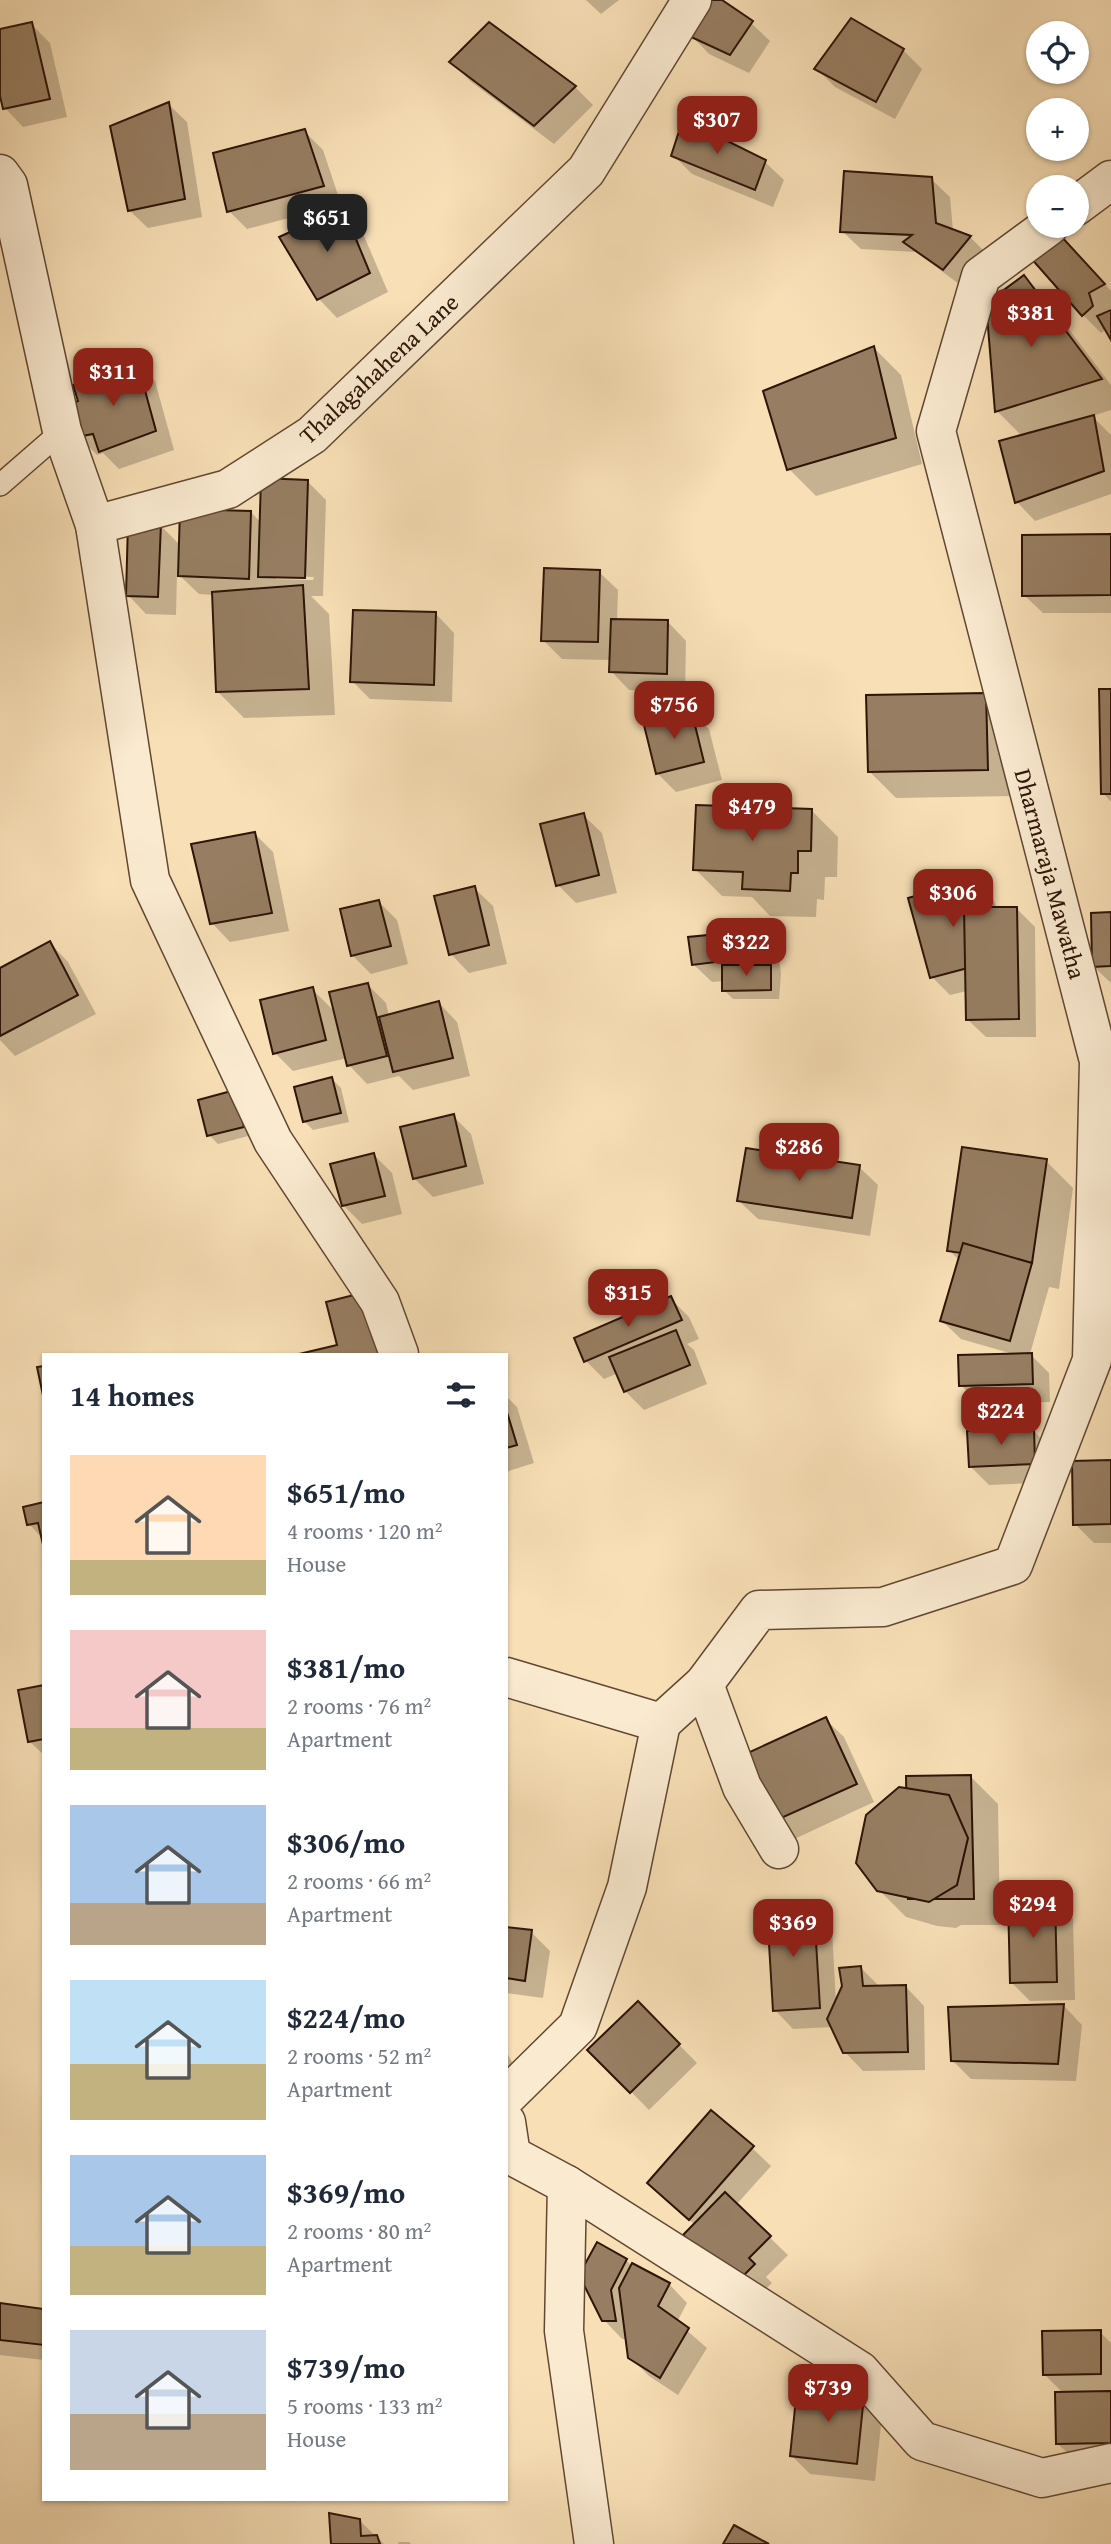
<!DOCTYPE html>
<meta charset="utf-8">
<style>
body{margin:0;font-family:"Gentium Book Plus",serif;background:#f6f6f7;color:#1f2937;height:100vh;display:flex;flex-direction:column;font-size:26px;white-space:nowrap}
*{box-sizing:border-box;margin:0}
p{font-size:23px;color:#747a83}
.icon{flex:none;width:38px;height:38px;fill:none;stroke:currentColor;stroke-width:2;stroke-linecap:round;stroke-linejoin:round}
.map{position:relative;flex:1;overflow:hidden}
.drawer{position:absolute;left:42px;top:1353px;width:466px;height:1148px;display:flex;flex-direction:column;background:#fff;border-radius:0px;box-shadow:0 2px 5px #0004}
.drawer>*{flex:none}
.controls{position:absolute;left:1026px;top:21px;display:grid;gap:14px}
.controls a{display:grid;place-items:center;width:63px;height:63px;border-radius:50%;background:#fff;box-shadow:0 2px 5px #0004;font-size:35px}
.price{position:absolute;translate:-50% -60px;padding:0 16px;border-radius:14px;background:#8f2418;color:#fff;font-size:23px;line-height:46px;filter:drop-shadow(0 2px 4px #0008)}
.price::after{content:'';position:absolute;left:50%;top:42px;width:21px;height:16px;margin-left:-10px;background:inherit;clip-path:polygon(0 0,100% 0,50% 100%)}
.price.selected{background:#222;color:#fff}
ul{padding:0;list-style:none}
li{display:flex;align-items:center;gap:21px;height:175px;padding:0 28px}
li span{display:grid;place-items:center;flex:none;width:196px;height:140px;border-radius:0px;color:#555}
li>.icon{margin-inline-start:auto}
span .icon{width:84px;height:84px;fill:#fffc;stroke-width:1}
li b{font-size:30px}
h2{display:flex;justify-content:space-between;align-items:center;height:84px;padding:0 28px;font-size:30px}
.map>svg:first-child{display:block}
.shadow{fill:#0003;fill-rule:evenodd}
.building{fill:#977e62;stroke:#2d1507;stroke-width:2}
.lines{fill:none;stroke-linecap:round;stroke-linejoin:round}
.service-casing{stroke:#604833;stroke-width:24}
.minor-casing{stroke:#604833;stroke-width:41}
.service{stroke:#faead0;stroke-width:21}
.minor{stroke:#faead0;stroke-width:38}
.labels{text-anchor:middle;stroke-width:5;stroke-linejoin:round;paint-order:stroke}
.street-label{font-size:24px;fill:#2d1507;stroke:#faead0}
</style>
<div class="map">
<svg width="1111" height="2544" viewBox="0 0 1111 2544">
<rect width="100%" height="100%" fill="#f8dfb6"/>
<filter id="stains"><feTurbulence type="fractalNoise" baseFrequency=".00286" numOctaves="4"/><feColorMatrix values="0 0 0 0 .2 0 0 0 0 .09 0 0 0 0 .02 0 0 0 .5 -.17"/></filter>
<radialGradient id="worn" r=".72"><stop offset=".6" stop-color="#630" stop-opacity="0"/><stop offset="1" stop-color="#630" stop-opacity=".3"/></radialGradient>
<g class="shadow">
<polygon points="586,0 619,0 601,14"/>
<polygon points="714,0 719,0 751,23 770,41 749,73 709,54 691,35"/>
<polygon points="31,24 50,43 67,117 23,127 5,108 0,88 0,31"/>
<polygon points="903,50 922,69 895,119 835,87 817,69"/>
<polygon points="452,62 575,87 593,105 554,144 470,81"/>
<polygon points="168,104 187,122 202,217 148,228 129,210"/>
<polygon points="304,131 323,150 341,204 247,229 229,211"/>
<polygon points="673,155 765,162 784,180 773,207 692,174"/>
<polygon points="931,179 950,197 953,231 970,237 988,255 963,287 916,252 861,249 842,231"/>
<polygon points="343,210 361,229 388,292 337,318 319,299 281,238"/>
<polygon points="1079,256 1111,291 1111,336 1107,329 1101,333 1083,315"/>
<polygon points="1024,277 1050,304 1111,385 1111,410 1092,416 1111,435 1111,494 1035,521 1017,502 1001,442 1022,436 997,411"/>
<polygon points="874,348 901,375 922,464 816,496 789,469"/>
<polygon points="137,363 155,381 174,450 119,469 103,453 97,455 78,436"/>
<path d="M307,481l19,19 -3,96h-12l18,18 6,101 -91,3 -27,-27 -3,-96 -15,-1 -22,-21 -1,42 -30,-1 -18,-19 32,-70 21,21 70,-34 10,11zM276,576l38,1 -1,3 -37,-1z"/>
<polygon points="1111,536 1111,613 1043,613 1024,595"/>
<polygon points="599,572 618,590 617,621 668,622 686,641 685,692 629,690 611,671 611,660 562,659 543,640"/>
<polygon points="436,614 454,633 452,702 370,699 352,681"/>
<polygon points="1111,691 1111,802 1103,793"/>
<polygon points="986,694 1014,796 896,798 869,771"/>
<polygon points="690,711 709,729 722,780 676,792 657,773"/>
<polygon points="811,810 838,837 837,877 825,877 824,900 817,899 816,917 770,916 752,897 722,896 695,869"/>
<polygon points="583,815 602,833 617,893 576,903 558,885"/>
<polygon points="254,833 273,852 289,931 230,942 212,923"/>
<polygon points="976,882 994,901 997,909 1016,908 1035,927 1036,1037 986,1037 967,1019 967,991 950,995 932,977"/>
<polygon points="474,888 493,906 507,964 469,973 451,954"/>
<polygon points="378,901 397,920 408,964 371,974 352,955"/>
<polygon points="1111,914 1111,983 1093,966"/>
<polygon points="759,932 778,950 781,974 779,999 733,999 724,990 724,981 712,982 693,964"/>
<polygon points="50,943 68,962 96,1014 15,1056 0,1040 0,970"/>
<polygon points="368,985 386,1003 389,1016 439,1003 457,1022 470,1076 413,1090 399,1076 367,1084 349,1065 347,1058 293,1071 275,1053 312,989 335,1012"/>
<polygon points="332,1079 341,1088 349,1122 313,1130 304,1121"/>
<polygon points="234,1092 252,1135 218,1144 209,1135"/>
<polygon points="453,1116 471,1134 484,1184 433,1197 414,1178"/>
<polygon points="374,1155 392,1173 402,1214 362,1224 343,1205"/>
<polygon points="1046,1161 1073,1188 1059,1289 1049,1287 1030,1354 1049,1373 1050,1402 980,1404 961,1385 1013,1354 961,1339 942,1321 960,1261 949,1250"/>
<polygon points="859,1167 878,1185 870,1236 758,1219 739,1201"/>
<polygon points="670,1298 689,1317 699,1339 687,1344 694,1350 707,1384 644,1410 625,1391 618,1373 604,1379 586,1361"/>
<polygon points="339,1347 401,1354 307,1354"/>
<polygon points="506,1396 517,1407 534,1463 506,1472"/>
<polygon points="1033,1430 1051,1449 1053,1482 989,1485 970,1466"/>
<polygon points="1111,1462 1111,1543 1094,1543 1075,1524"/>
<polygon points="44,1504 43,1539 29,1524"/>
<polygon points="44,1687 44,1755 30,1742"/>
<polygon points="825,1719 844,1737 874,1802 790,1841 741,1757"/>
<polygon points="971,1777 998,1804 1000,1925 961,1925 956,1928 937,1926 906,1917 879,1890 908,1790"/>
<polygon points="1054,1899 1073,1918 1075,2000 1030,2001 1012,1983"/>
<polygon points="813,1910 832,1928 836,2003 861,1968 880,1987 906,1987 924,2006 925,2070 863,2071 845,2052 832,2027 793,2029 775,2010"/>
<polygon points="506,1929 531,1932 550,1951 543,1998 506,1993"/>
<polygon points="638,2003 697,2063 649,2110 590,2050"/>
<polygon points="1064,2006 1082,2025 1076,2081 971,2079 953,2061"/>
<polygon points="506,2051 524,2084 506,2093"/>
<polygon points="752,2148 771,2166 736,2205 788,2255 766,2277 772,2283 754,2301 695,2225 649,2183"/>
<polygon points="626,2260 632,2266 669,2284 687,2303 677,2322 707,2348 678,2395 649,2376 630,2357 627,2339 622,2339 604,2320 581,2275"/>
<polygon points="0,2305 44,2311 44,2360 0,2355"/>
<polygon points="1100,2332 1111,2343 1111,2461 1076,2461 1057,2443 1063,2393 1045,2375"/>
<polygon points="831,2395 883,2407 875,2481 810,2474 791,2455"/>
<polygon points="359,2520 384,2544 333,2544"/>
<polygon points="399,2542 409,2542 411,2544 398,2544"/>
</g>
<g class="building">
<polygon points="711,0 722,0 753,21 730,55 689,36"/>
<polygon points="851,18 904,49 876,102 814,69"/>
<polygon points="32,22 50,99 3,109 0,96 0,29"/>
<polygon points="489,22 576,86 534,126 449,62"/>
<polygon points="169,102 185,199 128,211 110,126"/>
<polygon points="683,119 766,160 755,190 671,156"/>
<polygon points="305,129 324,186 227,212 213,153"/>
<polygon points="844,171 932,177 936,223 971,236 943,270 903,242 912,235 840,232"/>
<polygon points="343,208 370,273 317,300 279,237"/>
<polygon points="1060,235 1105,284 1089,293 1093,306 1082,316 1029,256"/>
<polygon points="1024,275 1102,379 995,412 986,303"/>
<polygon points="1111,310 1111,340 1097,316"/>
<polygon points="874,346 896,438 787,470 763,391"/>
<polygon points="137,361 156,431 99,452 93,434 77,437 67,406 78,401 73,385"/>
<polygon points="1094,415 1104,471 1015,503 999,441"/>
<polygon points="261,478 308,480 305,578 258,577"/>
<polygon points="180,509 251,511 249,579 178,576"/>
<polygon points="128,522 161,523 158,597 126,596"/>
<polygon points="1111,534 1111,595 1022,596 1022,535"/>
<polygon points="544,568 600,570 598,642 541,641"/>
<polygon points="303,585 309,689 216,692 212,592"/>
<polygon points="353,610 436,612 434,685 350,682"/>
<polygon points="611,619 668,620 667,674 609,672"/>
<polygon points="1099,689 1111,689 1111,794 1101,794"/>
<polygon points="986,693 988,770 868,772 866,695"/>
<polygon points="691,709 704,762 656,774 643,721"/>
<polygon points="696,805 812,809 811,851 798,851 798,873 791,873 790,891 742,889 743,872 693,870"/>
<polygon points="584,813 599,875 556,886 540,824"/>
<polygon points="255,832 272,913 210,924 191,844"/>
<polygon points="976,880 998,960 930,978 908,898"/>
<polygon points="475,886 489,945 449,955 434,896"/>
<polygon points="379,900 391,946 351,956 340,909"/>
<polygon points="964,907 1017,907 1019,1019 966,1020"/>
<polygon points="1111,912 1111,966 1092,967 1091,913"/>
<polygon points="760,930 763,956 692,965 688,937"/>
<polygon points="50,941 78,995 0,1036 0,968"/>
<polygon points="722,965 771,965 771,990 722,991"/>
<polygon points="368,983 387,1056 347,1066 329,992"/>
<polygon points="313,987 326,1040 273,1054 260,1000"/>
<polygon points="439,1001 453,1058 393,1072 379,1017"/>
<polygon points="332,1077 341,1113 303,1122 294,1087"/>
<polygon points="235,1090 244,1127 207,1136 198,1100"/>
<polygon points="454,1114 466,1166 413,1179 400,1127"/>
<polygon points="962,1147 1047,1159 1032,1263 947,1251"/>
<polygon points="746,1148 860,1165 852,1218 737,1201"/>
<polygon points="374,1153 385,1196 342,1206 330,1164"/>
<polygon points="963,1243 1032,1263 1010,1341 940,1321"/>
<polygon points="366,1292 382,1354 299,1354 337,1345 326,1302"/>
<polygon points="671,1296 682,1320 584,1362 574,1338"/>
<polygon points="676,1330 690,1365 624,1392 609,1357"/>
<polygon points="1032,1353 1033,1384 959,1386 958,1355"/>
<polygon points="44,1366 44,1400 37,1367"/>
<polygon points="506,1409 517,1445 506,1448"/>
<polygon points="1034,1428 1035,1464 969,1467 967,1431"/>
<polygon points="1111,1460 1111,1524 1073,1525 1072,1461"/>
<polygon points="44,1502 44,1549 38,1523 27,1525 23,1507"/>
<polygon points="44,1685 44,1739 28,1742 18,1690"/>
<polygon points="826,1717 857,1784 770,1823 739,1757"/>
<polygon points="971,1775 974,1899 908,1899 906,1776"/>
<polygon points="899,1787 949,1795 968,1838 957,1885 929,1902 877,1891 856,1863 866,1815"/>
<polygon points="1055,1898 1057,1982 1010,1983 1008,1899"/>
<polygon points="814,1908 820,2008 773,2011 767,1910"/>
<polygon points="506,1927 532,1930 525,1981 506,1978"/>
<polygon points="861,1966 863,1986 906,1985 908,2052 843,2053 827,2019 842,1986 839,1968"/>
<polygon points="638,2001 680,2044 630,2093 587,2050"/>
<polygon points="1064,2004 1058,2064 951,2061 948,2007"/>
<polygon points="711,2110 754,2146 689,2220 647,2183"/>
<polygon points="725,2192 771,2236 749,2258 755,2264 735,2284 683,2235"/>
<polygon points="597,2242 627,2259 611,2290 616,2321 602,2321 579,2275"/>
<polygon points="632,2263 670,2283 658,2306 689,2328 660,2378 628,2358 619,2288"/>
<polygon points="0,2303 44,2309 44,2345 0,2340"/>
<polygon points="1101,2330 1101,2374 1043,2375 1042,2331"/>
<polygon points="831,2383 865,2386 857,2464 790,2456 797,2389 829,2393"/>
<polygon points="1111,2391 1111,2443 1056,2444 1055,2392"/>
<polygon points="329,2513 360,2519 361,2536 377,2535 380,2544 331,2544"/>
<polygon points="734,2525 769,2544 723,2544"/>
</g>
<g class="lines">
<defs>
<polyline id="service" points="0,485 62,431"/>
<g id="minor">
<polyline points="0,174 8,185 62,431 95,525 228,489 312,435 586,171 692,0"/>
<polyline points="1076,206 1111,180"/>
<polyline points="95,525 150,880 273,1141 380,1302 399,1354"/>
<polyline points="506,1677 661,1723 627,1887 578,2026 506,2097"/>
<polyline points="704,1684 742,1787 779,1849"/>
<polyline points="661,1723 704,1684 759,1610 883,1607 1013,1565 1092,1360 1099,1061 936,431 981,276 1049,226"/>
<polyline points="506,2122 511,2155 567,2185 564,2331 594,2544"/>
<polyline points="567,2185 860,2371 922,2441 1042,2478 1111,2463"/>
</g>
</defs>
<use href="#service" class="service-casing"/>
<use href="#minor" class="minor-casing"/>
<use href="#service" class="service"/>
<use href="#minor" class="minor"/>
</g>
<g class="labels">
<g class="street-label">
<text transform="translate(379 369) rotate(-43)" y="8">Thalagahahena Lane</text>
<text transform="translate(1050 874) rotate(75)" y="8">Dharmaraja Mawatha</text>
</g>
</g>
<rect width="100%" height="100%" filter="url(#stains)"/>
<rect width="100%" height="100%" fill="url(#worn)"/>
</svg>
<div class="controls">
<a><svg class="icon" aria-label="locate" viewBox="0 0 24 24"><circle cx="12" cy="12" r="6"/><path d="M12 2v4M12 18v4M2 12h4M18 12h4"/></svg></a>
<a>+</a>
<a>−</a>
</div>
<b class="price" style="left:717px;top:156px">$307</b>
<b class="price selected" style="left:327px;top:254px">$651</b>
<b class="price" style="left:1031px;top:349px">$381</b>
<b class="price" style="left:113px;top:408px">$311</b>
<b class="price" style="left:674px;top:741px">$756</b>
<b class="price" style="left:752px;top:843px">$479</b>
<b class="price" style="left:953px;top:929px">$306</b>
<b class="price" style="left:746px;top:978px">$322</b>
<b class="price" style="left:799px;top:1183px">$286</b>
<b class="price" style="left:628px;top:1329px">$315</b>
<b class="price" style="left:1001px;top:1447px">$224</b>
<b class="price" style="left:1033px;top:1940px">$294</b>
<b class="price" style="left:793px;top:1959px">$369</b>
<b class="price" style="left:828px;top:2424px">$739</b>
<section class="drawer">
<h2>14 homes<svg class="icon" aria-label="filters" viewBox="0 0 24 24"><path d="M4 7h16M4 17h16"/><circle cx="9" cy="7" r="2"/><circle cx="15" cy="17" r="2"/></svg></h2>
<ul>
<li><span style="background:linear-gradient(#ffd9b3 75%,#c2b280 0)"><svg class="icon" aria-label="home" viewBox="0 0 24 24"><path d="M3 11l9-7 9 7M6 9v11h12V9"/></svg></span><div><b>$651/mo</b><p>4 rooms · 120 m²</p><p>House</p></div></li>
<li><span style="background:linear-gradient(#f6c9c9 70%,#c2b280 0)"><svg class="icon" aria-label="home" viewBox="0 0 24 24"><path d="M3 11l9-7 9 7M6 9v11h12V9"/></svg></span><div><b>$381/mo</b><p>2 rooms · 76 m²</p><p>Apartment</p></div></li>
<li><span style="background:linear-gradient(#a9c7e8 70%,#b9a48a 0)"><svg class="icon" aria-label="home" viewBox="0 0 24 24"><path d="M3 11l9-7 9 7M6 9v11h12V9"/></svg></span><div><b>$306/mo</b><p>2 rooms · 66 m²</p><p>Apartment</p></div></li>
<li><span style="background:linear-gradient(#bfe0f5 60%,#c2b280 0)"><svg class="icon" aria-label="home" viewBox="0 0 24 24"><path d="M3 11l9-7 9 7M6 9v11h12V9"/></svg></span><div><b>$224/mo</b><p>2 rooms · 52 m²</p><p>Apartment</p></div></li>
<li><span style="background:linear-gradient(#a9c7e8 65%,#c2b280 0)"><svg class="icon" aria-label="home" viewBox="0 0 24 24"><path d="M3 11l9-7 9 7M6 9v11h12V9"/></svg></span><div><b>$369/mo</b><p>2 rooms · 80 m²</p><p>Apartment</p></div></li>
<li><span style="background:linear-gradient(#c9d6e8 60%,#b9a48a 0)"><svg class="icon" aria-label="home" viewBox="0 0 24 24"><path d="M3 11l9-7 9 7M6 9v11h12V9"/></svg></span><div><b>$739/mo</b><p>5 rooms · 133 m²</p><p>House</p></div></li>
</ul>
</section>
</div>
